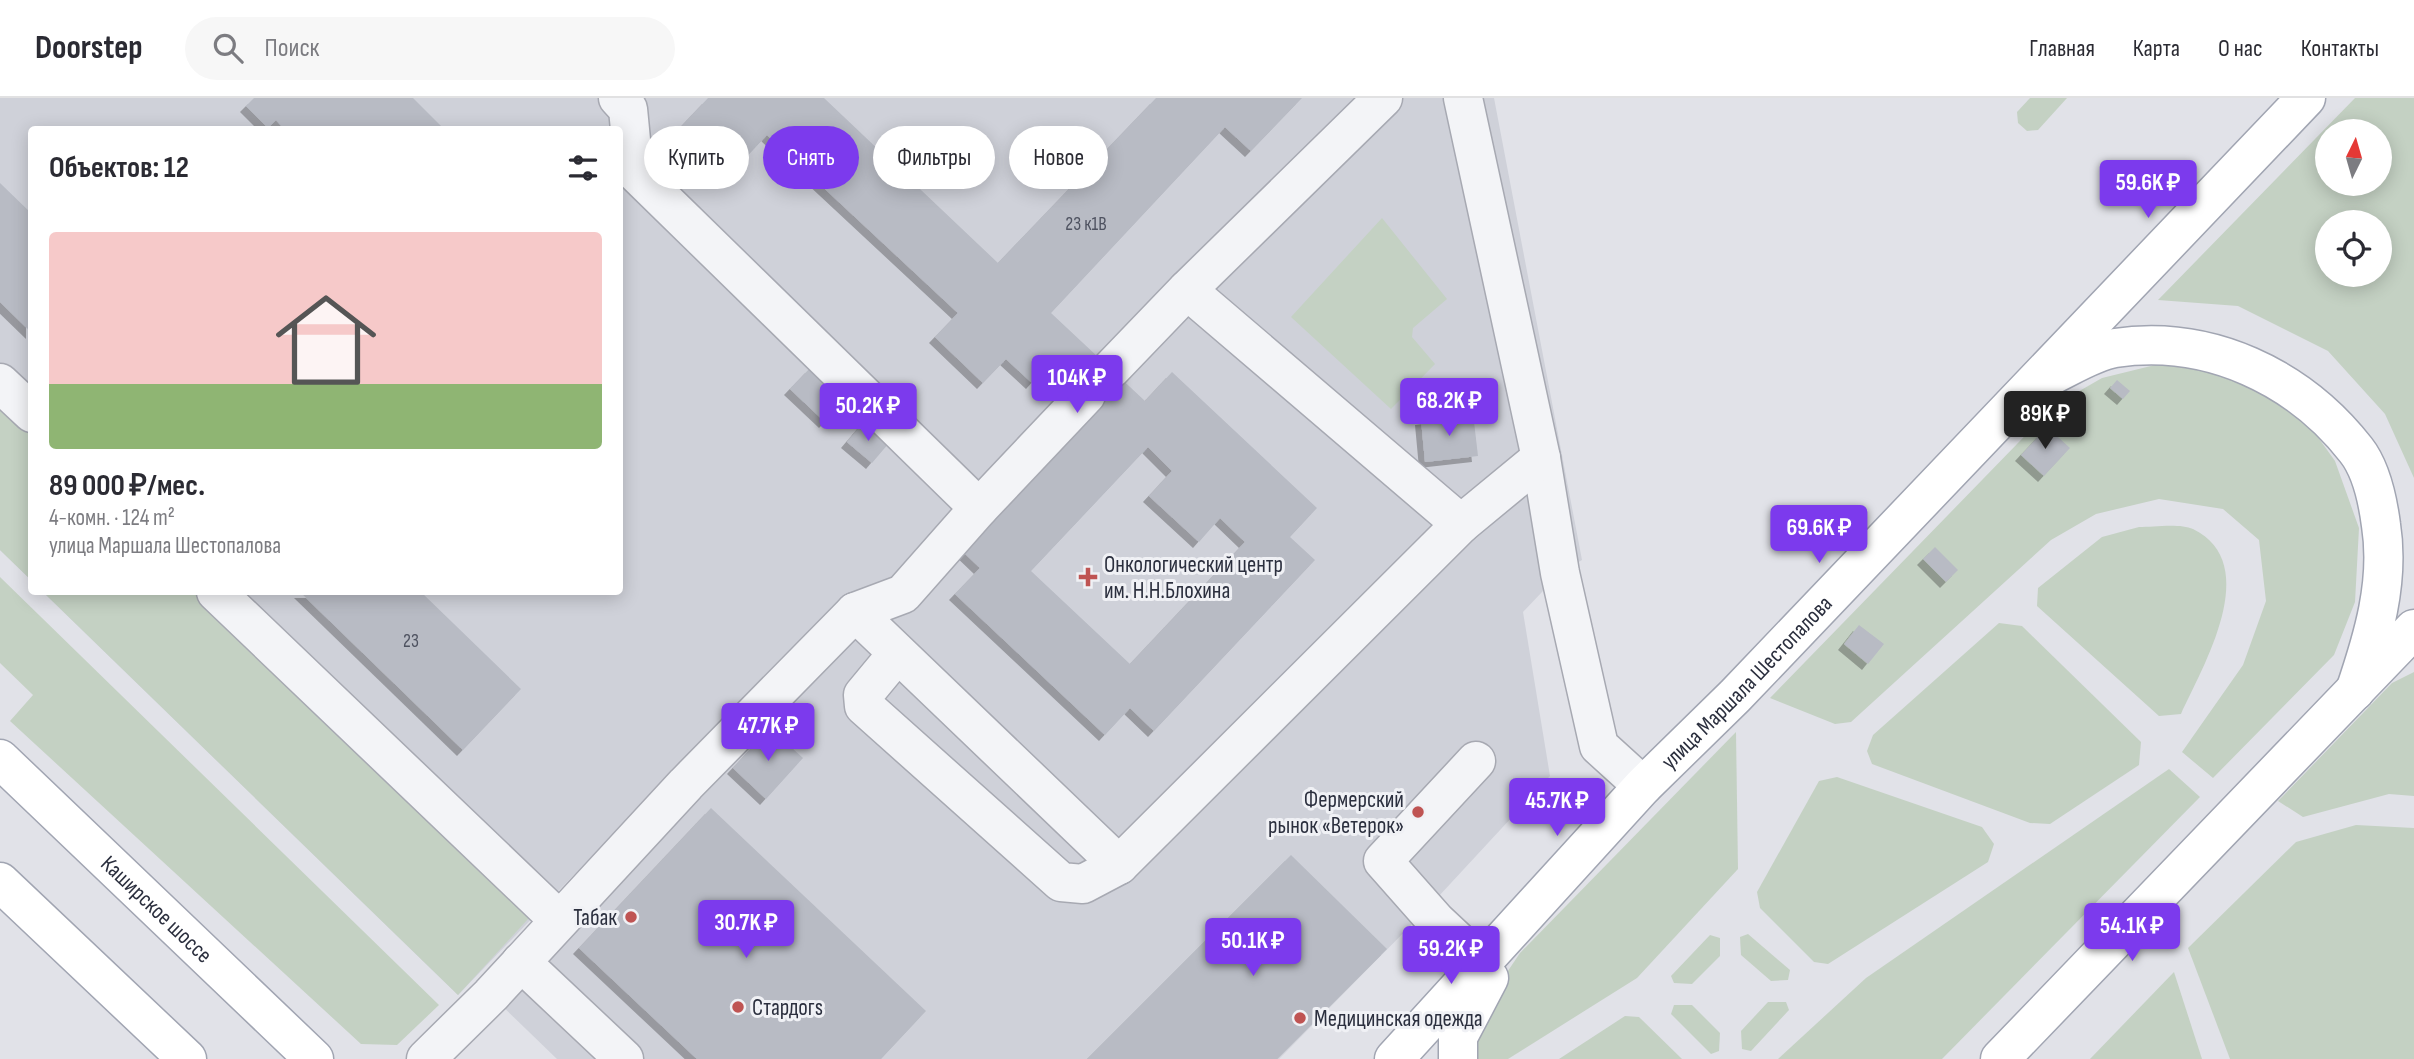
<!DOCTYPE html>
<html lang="ru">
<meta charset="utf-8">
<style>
body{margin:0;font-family:"Sofia Sans Condensed",sans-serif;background:#f7f7f7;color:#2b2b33;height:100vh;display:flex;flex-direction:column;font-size:26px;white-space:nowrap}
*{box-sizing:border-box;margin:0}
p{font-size:23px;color:#7c7c81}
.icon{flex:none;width:38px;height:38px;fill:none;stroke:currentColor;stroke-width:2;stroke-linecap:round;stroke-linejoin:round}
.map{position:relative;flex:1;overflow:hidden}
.side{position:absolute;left:28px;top:28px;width:595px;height:469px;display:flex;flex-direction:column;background:#fff;border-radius:7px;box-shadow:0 4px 18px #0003}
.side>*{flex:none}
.banner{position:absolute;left:644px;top:28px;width:665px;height:63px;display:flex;gap:14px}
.needle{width:46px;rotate:5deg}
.tools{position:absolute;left:2315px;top:21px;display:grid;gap:14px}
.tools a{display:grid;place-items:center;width:77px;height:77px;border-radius:50%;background:#fff;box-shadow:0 4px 18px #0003;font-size:35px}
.price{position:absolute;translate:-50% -60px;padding:0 16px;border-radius:7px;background:#7c3aed;color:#fff;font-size:23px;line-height:46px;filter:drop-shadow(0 2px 4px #0008)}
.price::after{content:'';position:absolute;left:50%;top:42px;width:21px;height:16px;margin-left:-10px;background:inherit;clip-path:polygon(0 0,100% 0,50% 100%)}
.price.on{background:#222;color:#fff}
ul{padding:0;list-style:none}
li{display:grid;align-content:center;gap:14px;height:371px;padding:0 21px}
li+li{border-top:2px solid #e1e1e2}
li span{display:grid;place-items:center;height:217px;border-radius:7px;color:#555}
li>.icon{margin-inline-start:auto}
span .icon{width:126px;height:126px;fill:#fffc;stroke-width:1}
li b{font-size:30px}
h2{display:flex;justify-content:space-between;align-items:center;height:84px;padding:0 21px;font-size:30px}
.chip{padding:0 24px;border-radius:32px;background:#fff;box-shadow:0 4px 18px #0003;font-size:24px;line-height:63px}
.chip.on{background:#7c3aed;color:#fff}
header{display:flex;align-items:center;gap:42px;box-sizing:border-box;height:98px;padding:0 35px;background:#fff;border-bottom:2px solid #e1e1e2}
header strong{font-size:33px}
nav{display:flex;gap:38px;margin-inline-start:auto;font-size:24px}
.search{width:490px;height:63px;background:#f7f7f7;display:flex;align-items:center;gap:18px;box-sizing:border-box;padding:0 24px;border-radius:38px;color:#7c7c81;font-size:26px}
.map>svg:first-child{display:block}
.built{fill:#cfd1d9}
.green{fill:#c4d1c3;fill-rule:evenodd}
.building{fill:#b8bbc4;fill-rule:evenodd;filter:url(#shadow)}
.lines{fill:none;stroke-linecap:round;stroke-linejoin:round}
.minor-casing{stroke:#a7a9b2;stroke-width:41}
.major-casing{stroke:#a1a5b2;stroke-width:41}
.minor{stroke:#f3f4f7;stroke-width:38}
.major{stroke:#fff;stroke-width:38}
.poi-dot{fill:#bf5453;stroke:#f0f1f5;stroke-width:2.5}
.labels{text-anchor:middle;stroke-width:6;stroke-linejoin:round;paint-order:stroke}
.number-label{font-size:19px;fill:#4e5260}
.poi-label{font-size:23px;fill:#2b2f3e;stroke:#f0f1f5;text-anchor:start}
.street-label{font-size:23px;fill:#2b2f3e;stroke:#f0f1f5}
</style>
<header>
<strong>Doorstep</strong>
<div class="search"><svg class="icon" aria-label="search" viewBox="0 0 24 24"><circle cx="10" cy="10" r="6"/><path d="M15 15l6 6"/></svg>Поиск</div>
<nav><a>Главная</a><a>Карта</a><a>О нас</a><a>Контакты</a></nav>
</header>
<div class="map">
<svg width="2414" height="961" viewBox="0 0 2414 961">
<defs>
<filter id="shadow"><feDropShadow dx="-6" dy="6" stdDeviation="0" flood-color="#0004"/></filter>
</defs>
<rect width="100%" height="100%" fill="#e1e2e8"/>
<polygon class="built" points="0,0 1494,0 1582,462 1560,475 1523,514 1550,678 1426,812 1279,961 557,961 498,904 674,673 458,897 43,494 620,494 620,32 32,32 31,482 0,452"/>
<g class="green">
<polygon points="2030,0 2067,0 2038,32 2027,33 2018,25 2017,14"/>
<path d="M2355,0h59v380l-29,-64 -57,-63 -90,-45 -80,-6zM2328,33h52v53h-52zM2380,124v53h-52v-53z"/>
<polygon points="1382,120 1447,201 1413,230 1412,239 1435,266 1391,311 1291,219"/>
<polygon points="2155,267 2214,271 2302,317 2335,363 2359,430 2355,504 2334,557 2213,680 2182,654 2243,567 2266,503 2259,442 2223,411 2159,401 2096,416 2051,442 1851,624 1835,626 1770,600 2055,307 2102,280"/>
<polygon points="0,305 31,336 31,482 0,452"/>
<path d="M2139,429c14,0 41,-4 54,2 71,35 10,137 -12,185l-22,2 -122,-110 1,-18 64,-51z"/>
<polygon points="0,479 439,907 397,947 361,946 10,623 33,597 0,565"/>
<polygon points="43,494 194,494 529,820 458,897"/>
<polygon points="1999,525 2022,528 2141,644 2139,667 2050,726 2030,725 1872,666 1867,653 1873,637"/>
<polygon points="2414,574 2414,698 2389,696 2303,719 2278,703 2392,585"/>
<polygon points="1736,634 1738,771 1637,880 1508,961 1473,961 1473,942 1491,898 1520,855"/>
<polygon points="2169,671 2200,699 1942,961 1778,961 1866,880"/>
<polygon points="1837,679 1982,729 1994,746 1988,764 1828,866 1814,864 1760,810 1757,794 1819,683"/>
<polygon points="2356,727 2414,730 2414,961 2230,961 2188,850 2296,744"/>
<polygon points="1748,836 1790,872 1788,882 1771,883 1741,857 1740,839"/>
<polygon points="1710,837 1720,840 1720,858 1692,886 1674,885 1671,878"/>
<polygon points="2174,874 2202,961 2090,961"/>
<polygon points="1768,904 1786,904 1789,912 1751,953 1742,951 1741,933"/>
<polygon points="1674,907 1692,907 1720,935 1719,953 1711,956 1671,916"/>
<polygon points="1625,918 1639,919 1682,961 1559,961"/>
</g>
<g class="building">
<polygon points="254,0 413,0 445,32 285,32 276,22 268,30 246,8"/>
<path d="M708,0h116l174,165 158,-165h146l-51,53 -26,-24 -174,186 94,88 27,-29 145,136 -27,29 25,23 -161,171 -24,-23 -25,27 -150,-141 25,-26 -22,-21 136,-145 -43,-40 -19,21 -26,-24 -23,24 -48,-46 23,-24 -191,-178 -44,47 -50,-47zM1148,349l24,24 -23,25 50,46 21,-24 25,24 -115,122 -99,-93z"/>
<polygon points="0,85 32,116 32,235 0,204"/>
<polygon points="811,269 846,302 825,324 790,291"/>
<polygon points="2117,282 2130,293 2123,301 2110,290"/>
<polygon points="1473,315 1478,358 1425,364 1421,321"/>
<polygon points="864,324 889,345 872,365 847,344"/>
<polygon points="2047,329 2070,350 2044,378 2021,357"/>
<polygon points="1935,449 1958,472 1946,484 1923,461"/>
<polygon points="300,494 421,494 521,591 463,652"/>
<polygon points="1859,527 1884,546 1868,566 1844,546"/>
<polygon points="770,630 803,660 766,701 733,670"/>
<polygon points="711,710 926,913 881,961 697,961 579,850"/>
<polygon points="1291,757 1387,851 1277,961 1087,961"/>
</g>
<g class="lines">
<defs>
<g id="minor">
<polyline points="1463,0 1541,360 1560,475 1599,648 1643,688"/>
<polyline points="1111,271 1187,192 1383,0"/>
<polyline points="0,285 32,315"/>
<polyline points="979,410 1086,297"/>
<polyline points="1461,426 1541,360"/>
<polyline points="216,494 559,822"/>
<polyline points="855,514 1119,767 1461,426 1187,192"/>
<polyline points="897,556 863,597 864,608 1061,784 1083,786 1119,767"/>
<polyline points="1476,663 1383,763 1436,823 1483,867"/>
<polyline points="521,864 624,961"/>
<polyline points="426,961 491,897 686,686 855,514 903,496 979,410 634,73 628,11 618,0"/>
</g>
<g id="major">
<path d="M2052,277c19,-9 43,-24 63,-27 94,-14 184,29 241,102 15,19 22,52 25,75 9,57 -8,113 -26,166"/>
<path id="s1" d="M0,661l314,300"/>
<polyline points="0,784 187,961"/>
<path id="s2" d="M1394,961l249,-273 92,-90 571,-598"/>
<polyline points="1458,961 1458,939 1489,880"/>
<polyline points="2000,961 2414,531"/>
</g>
</defs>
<use href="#minor" class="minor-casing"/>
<use href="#major" class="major-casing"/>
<use href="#minor" class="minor"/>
<use href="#major" class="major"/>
</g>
<g class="poi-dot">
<path d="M1084.5 468.5h7v7h7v7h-7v7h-7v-7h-7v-7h7z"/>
<circle cx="1418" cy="714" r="7"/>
<circle cx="631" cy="819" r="7"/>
<circle cx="738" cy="909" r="7"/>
<circle cx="1300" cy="920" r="7"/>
</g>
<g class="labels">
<g class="number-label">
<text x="1086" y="132">23 к1В</text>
<text x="411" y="549">23</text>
</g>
<g class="poi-label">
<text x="1104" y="474">Онкологический центр<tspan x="1104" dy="26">им. Н.Н.Блохина</tspan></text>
<text x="1404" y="709" text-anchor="end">Фермерский<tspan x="1404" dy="26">рынок «Ветерок»</tspan></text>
<text x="617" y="827" text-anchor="end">Табак</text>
<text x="752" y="917">Стардогs</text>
<text x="1314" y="928">Медицинская одежда</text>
</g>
<g class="street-label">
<text dy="8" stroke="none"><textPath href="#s2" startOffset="516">улица Маршала Шестопалова</textPath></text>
<text dy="8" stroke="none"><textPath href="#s1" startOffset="217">Каширское шоссе</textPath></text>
</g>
</g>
</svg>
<div class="tools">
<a><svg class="needle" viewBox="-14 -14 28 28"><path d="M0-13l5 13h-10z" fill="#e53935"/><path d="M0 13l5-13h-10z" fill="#7c7c81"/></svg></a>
<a><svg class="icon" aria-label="locate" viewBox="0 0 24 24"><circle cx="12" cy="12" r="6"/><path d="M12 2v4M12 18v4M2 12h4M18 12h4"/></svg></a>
</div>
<b class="price" style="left:2148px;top:122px">59.6K ₽</b>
<b class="price" style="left:1077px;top:317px">104K ₽</b>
<b class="price" style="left:1449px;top:340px">68.2K ₽</b>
<b class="price" style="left:868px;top:345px">50.2K ₽</b>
<b class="price on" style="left:2045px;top:353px">89K ₽</b>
<b class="price" style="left:1819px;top:467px">69.6K ₽</b>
<b class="price" style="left:768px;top:665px">47.7K ₽</b>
<b class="price" style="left:1557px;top:740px">45.7K ₽</b>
<b class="price" style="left:746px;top:862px">30.7K ₽</b>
<b class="price" style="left:2132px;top:865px">54.1K ₽</b>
<b class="price" style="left:1253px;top:880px">50.1K ₽</b>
<b class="price" style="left:1451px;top:888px">59.2K ₽</b>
<div class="banner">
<a class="chip">Купить</a>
<a class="chip on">Снять</a>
<a class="chip">Фильтры</a>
<a class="chip">Новое</a>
</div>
<section class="side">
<h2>Объектов: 12<svg class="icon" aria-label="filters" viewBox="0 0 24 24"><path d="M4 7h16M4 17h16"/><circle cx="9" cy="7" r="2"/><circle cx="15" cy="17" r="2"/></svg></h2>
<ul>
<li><span style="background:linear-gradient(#f6c9c9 70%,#8fb573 0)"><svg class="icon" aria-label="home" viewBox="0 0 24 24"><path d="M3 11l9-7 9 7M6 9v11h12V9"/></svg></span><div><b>89 000 ₽/мес.</b><p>4-комн. · 124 m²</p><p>улица Маршала Шестопалова</p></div></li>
</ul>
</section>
</div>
